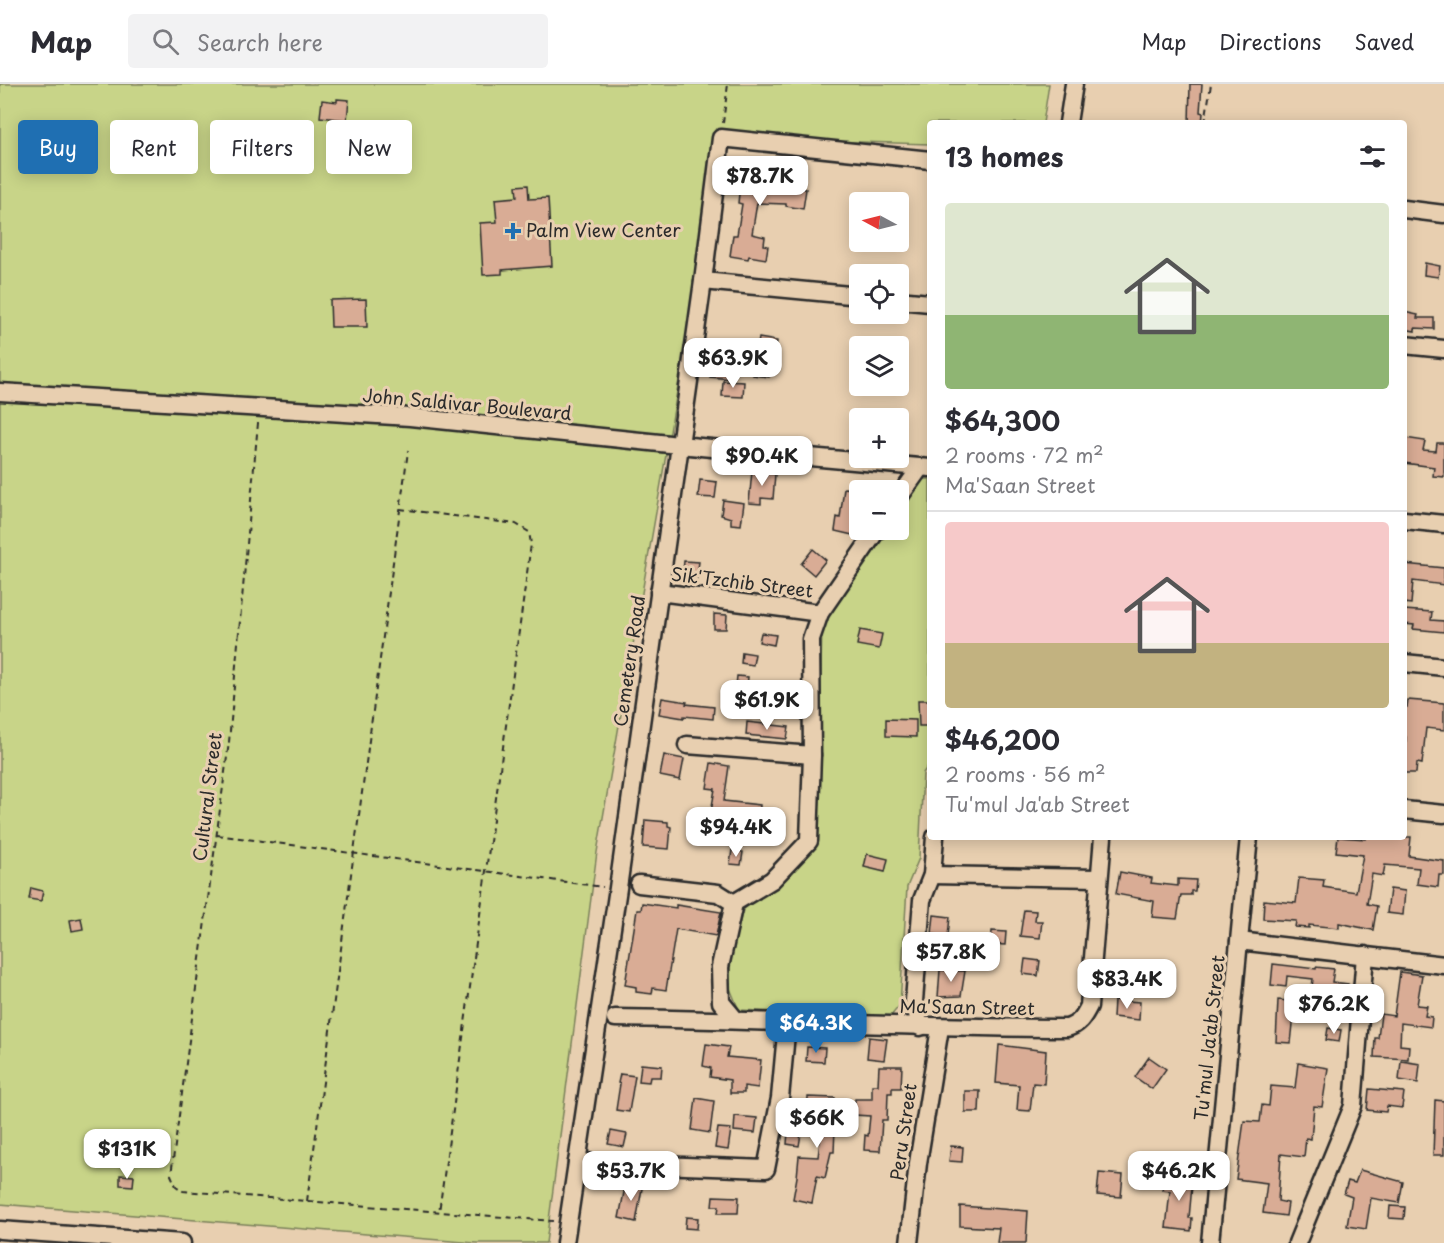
<!DOCTYPE html>
<meta charset="utf-8">
<style>
body{margin:0;font-family:"Playpen Sans",sans-serif;background:#f2f2f3;color:#2b2b33;height:100vh;display:flex;flex-direction:column;font-size:22px;white-space:nowrap}
*{box-sizing:border-box;margin:0}
p{font-size:20px;color:#7c7c81}
.icon{flex:none;width:33px;height:33px;fill:none;stroke:currentColor;stroke-width:2;stroke-linecap:round;stroke-linejoin:round}
.map{position:relative;flex:1;overflow:hidden}
.drawer{position:absolute;left:927px;top:36px;width:480px;height:720px;display:flex;flex-direction:column;background:#fff;border-radius:6px;box-shadow:0 3px 15px #0003}
.drawer>*{flex:none}
.top-card{position:absolute;left:18px;top:36px;width:570px;height:54px;display:flex;gap:12px}
.needle{width:39px;rotate:277deg}
.tools{position:absolute;left:849px;top:108px;display:grid;gap:12px}
.tools a{display:grid;place-items:center;width:60px;height:60px;border-radius:6px;background:#fff;box-shadow:0 3px 15px #0003;font-size:30px}
.price{position:absolute;translate:-50% -51px;padding:0 14px;border-radius:12px;background:#fff;color:#222;font-size:20px;line-height:39px;filter:drop-shadow(0 2px 3px #0008)}
.price::after{content:'';position:absolute;left:50%;top:36px;width:18px;height:14px;margin-left:-9px;background:inherit;clip-path:polygon(0 0,100% 0,50% 100%)}
.price.selected{background:#1f6fb2;color:#fff}
ul{padding:0;list-style:none}
li{display:grid;align-content:center;gap:12px;height:318px;padding:0 18px}
li+li{border-top:2px solid #e1e1e2}
li span{display:grid;place-items:center;height:186px;border-radius:6px;color:#555}
li>.icon{margin-inline-start:auto}
span .icon{width:108px;height:108px;fill:#fffc;stroke-width:1}
li b{font-size:26px}
h2{display:flex;justify-content:space-between;align-items:center;height:72px;padding:0 18px;font-size:26px}
.pill{padding:0 21px;border-radius:6px;background:#fff;box-shadow:0 3px 15px #0003;font-size:21px;line-height:54px}
.pill.selected{background:#1f6fb2;color:#fff}
header{display:flex;align-items:center;gap:36px;box-sizing:border-box;height:84px;padding:0 30px;background:#fff;border-bottom:2px solid #e1e1e2}
header strong{font-size:28px}
nav{display:flex;gap:33px;margin-inline-start:auto;font-size:21px}
.search{width:420px;height:54px;background:#f2f2f3;display:flex;align-items:center;gap:15px;box-sizing:border-box;padding:0 21px;border-radius:6px;color:#7c7c81;font-size:22px}
.map>svg:first-child{display:block}
.green{fill:#c8d488;stroke:#7a805a;stroke-width:1.5}
.building{fill:#d9ac95;stroke:#2b2b2b;stroke-width:1.5}
.lines{fill:none;stroke-linecap:round;stroke-linejoin:round}
.minor-casing{stroke:#2b2b2b;stroke-width:21}
.path{stroke:#2b2b2b;stroke-width:2;stroke-dasharray:6 4.5;stroke-linecap:butt}
.minor{stroke:#e8cfb0;stroke-width:16}
.poi-dot{fill:#1f6fb2;stroke:#e8cfb0;stroke-width:2}
.labels{text-anchor:middle;stroke-width:6;stroke-linejoin:round;paint-order:stroke}
.poi-label{font-size:18px;fill:#2b2b2b;stroke:#e8cfb0;text-anchor:start}
.street-label{font-size:18px;fill:#2b2b2b;stroke:#e8cfb0}
</style>
<header>
<strong>Map</strong>
<div class="search"><svg class="icon" aria-label="search" viewBox="0 0 24 24"><circle cx="10" cy="10" r="6"/><path d="M15 15l6 6"/></svg>Search here</div>
<nav><a>Map</a><a>Directions</a><a>Saved</a></nav>
</header>
<div class="map">
<svg width="1444" height="1159" viewBox="0 0 1444 1159">
<rect width="100%" height="100%" fill="#e8cfb0"/>
<filter id="ink" filterUnits="userSpaceOnUse"><feTurbulence type="fractalNoise" baseFrequency=".0167" numOctaves="2"/><feDisplacementMap in="SourceGraphic" scale="12" xChannelSelector="R" yChannelSelector="G"/><feConvolveMatrix kernelMatrix="1 2 1 2 8 2 1 2 1" color-interpolation-filters="sRGB"/></filter>
<g filter="url(#ink)">
<g class="green">
<polygon points="0,0 1049,0 1043,39 930,39 930,60 721,54 597,768 546,1159 476,1159 0,1120"/>
<polygon points="922,395 930,395 930,679 923,689 919,774 907,803 900,921 890,933 739,926 729,902 731,871 743,826 803,774 817,757 822,541 887,446 898,446 899,429"/>
</g>
<g class="building">
<polygon points="1190,0 1202,0 1200,28 1203,29 1202,39 1189,39"/>
<polygon points="337,15 349,16 347,36 320,33 322,16 337,18"/>
<polygon points="351,46 362,61 342,77 332,64"/>
<polygon points="765,80 779,82 777,101 806,105 803,125 786,122 786,120 757,119 752,150 765,153 764,161 768,162 766,175 749,172 748,175 730,172 733,151 737,151 742,120 738,119 742,82 765,84"/>
<polygon points="528,101 529,115 548,114 552,182 502,186 502,190 483,191 480,139 497,138 495,115 517,113 516,102"/>
<polygon points="1425,179 1440,182 1438,193 1424,191"/>
<polygon points="366,215 367,243 331,243 330,216"/>
<polygon points="1404,228 1418,231 1417,234 1434,234 1434,245 1415,244 1415,247 1404,245"/>
<polygon points="759,254 777,257 775,272 772,271 769,293 753,291"/>
<polygon points="712,275 733,277 731,295 710,293"/>
<polygon points="723,297 744,298 743,313 722,312"/>
<polygon points="1405,354 1425,357 1423,366 1436,367 1437,359 1444,359 1444,393 1433,392 1434,383 1404,379"/>
<polygon points="752,387 775,390 773,415 761,414 761,420 749,419"/>
<polygon points="700,396 717,398 715,414 698,413"/>
<polygon points="844,404 860,406 860,438 857,452 835,447 837,433 840,434"/>
<polygon points="723,416 744,419 741,441 731,440 731,434 721,431"/>
<polygon points="813,465 826,476 814,491 801,480"/>
<polygon points="684,477 699,478 696,498 682,497"/>
<polygon points="1404,480 1444,484 1444,501 1413,497 1411,520 1404,519"/>
<polygon points="1404,526 1432,528 1431,536 1444,537 1444,548 1413,545 1414,541 1404,540"/>
<polygon points="714,530 727,531 726,545 714,545"/>
<polygon points="860,546 882,550 879,565 857,561"/>
<polygon points="761,549 776,551 774,561 759,558"/>
<polygon points="742,568 755,570 753,581 741,579"/>
<polygon points="737,592 748,593 747,603 736,602"/>
<polygon points="662,614 687,618 686,620 714,623 713,635 684,632 684,634 659,630"/>
<polygon points="918,616 930,616 930,642 919,642"/>
<polygon points="1408,616 1444,619 1444,646 1426,644 1422,680 1417,679 1416,689 1404,689 1406,653 1404,653 1404,622 1407,623"/>
<polygon points="886,635 916,636 916,653 886,652"/>
<polygon points="747,638 789,643 787,655 746,651"/>
<polygon points="664,671 684,675 680,696 660,692"/>
<polygon points="711,679 729,682 724,717 760,721 759,737 745,736 745,734 711,728 715,705 707,704"/>
<polygon points="645,736 668,738 668,742 671,743 669,765 643,763"/>
<polygon points="1338,753 1366,755 1366,753 1411,753 1409,772 1444,777 1444,791 1439,791 1438,803 1417,800 1419,784 1385,781 1383,792 1372,790 1367,820 1377,822 1373,846 1339,839 1339,844 1309,841 1309,844 1295,843 1296,837 1263,835 1264,816 1296,819 1299,794 1324,796 1323,803 1356,808 1363,771 1336,768"/>
<polygon points="732,766 743,768 741,781 730,780"/>
<polygon points="867,770 888,775 885,788 864,783"/>
<polygon points="1120,788 1152,794 1151,799 1178,802 1178,795 1196,796 1195,807 1191,807 1191,811 1181,811 1177,835 1152,833 1154,817 1116,810"/>
<polygon points="31,804 43,807 41,817 29,815"/>
<polygon points="1390,805 1405,807 1403,831 1387,829"/>
<polygon points="642,819 676,824 676,821 721,828 716,852 676,845 666,906 653,904 652,910 636,908 636,903 625,901 637,826 641,826"/>
<polygon points="1024,826 1036,827 1035,837 1042,837 1040,854 1020,852"/>
<polygon points="934,831 950,833 948,852 932,850"/>
<polygon points="81,834 83,845 72,847 70,836"/>
<polygon points="992,847 1006,848 1005,861 991,860"/>
<polygon points="1025,875 1040,877 1038,892 1023,890"/>
<polygon points="1273,880 1316,885 1316,883 1334,885 1332,898 1348,900 1345,922 1337,921 1335,936 1294,931 1291,959 1276,958 1278,916 1310,919 1313,895 1287,892 1286,903 1271,901"/>
<polygon points="1105,885 1123,887 1120,911 1104,909"/>
<polygon points="940,886 965,887 961,912 938,913"/>
<polygon points="1400,888 1422,891 1417,921 1427,922 1425,932 1432,933 1431,943 1401,939 1400,961 1409,962 1408,975 1374,973 1375,954 1378,954 1381,930 1394,932"/>
<polygon points="1114,916 1140,918 1139,936 1113,933"/>
<polygon points="1328,944 1341,946 1339,958 1326,956"/>
<polygon points="869,953 887,955 884,976 867,974"/>
<polygon points="706,960 729,963 727,973 761,976 758,1004 744,1002 744,1009 730,1009 730,996 710,993 711,984 703,982"/>
<polygon points="999,961 1046,967 1044,1000 1033,999 1030,1027 1017,1026 1019,1001 996,999"/>
<polygon points="807,963 825,964 824,978 806,977"/>
<polygon points="1149,973 1166,985 1152,1005 1135,993"/>
<polygon points="1401,977 1420,980 1418,999 1399,996"/>
<polygon points="1298,979 1328,984 1322,1023 1314,1022 1311,1055 1306,1054 1304,1073 1281,1070 1278,1117 1288,1119 1286,1132 1263,1129 1267,1099 1236,1095 1244,1037 1260,1038 1262,1021 1269,1022 1271,1002 1295,1004"/>
<polygon points="641,980 662,982 661,993 650,993 649,998 639,997"/>
<polygon points="879,982 902,982 901,1004 892,1004 892,1009 888,1009 887,1036 882,1036 880,1067 864,1066 865,1051 868,1052 870,1032 854,1031 855,1015 872,1015 872,1001 878,1001"/>
<polygon points="620,990 635,992 629,1028 616,1026 620,1000 618,999"/>
<polygon points="1369,1005 1404,1008 1402,1024 1387,1022 1386,1028 1367,1026"/>
<polygon points="965,1007 980,1007 979,1028 965,1028"/>
<polygon points="808,1013 835,1014 834,1021 836,1021 834,1068 831,1068 825,1094 817,1092 812,1119 793,1115 797,1093 799,1072 818,1073 823,1033 807,1033"/>
<polygon points="696,1014 714,1017 710,1049 692,1046"/>
<polygon points="1435,1016 1444,1017 1444,1071 1433,1071"/>
<polygon points="735,1032 757,1034 755,1049 734,1047"/>
<polygon points="718,1044 731,1045 728,1066 715,1064"/>
<polygon points="611,1047 627,1050 624,1063 608,1060"/>
<polygon points="788,1048 801,1050 799,1062 787,1060"/>
<polygon points="951,1062 963,1063 962,1078 949,1077"/>
<polygon points="1360,1086 1403,1098 1399,1119 1371,1114 1366,1145 1347,1142 1352,1113 1344,1110 1348,1097 1355,1099"/>
<polygon points="1099,1089 1123,1091 1121,1113 1097,1111"/>
<polygon points="1178,1090 1193,1091 1189,1134 1192,1134 1191,1147 1166,1144 1170,1107 1162,1106 1164,1095 1177,1096"/>
<polygon points="120,1091 134,1092 133,1102 120,1101"/>
<polygon points="632,1097 643,1099 636,1138 619,1134 625,1103 632,1104"/>
<polygon points="713,1112 739,1113 738,1129 718,1129 719,1122 712,1122"/>
<polygon points="960,1122 1028,1127 1026,1159 997,1159 999,1144 960,1142"/>
<polygon points="1390,1122 1405,1123 1404,1135 1389,1134"/>
<polygon points="686,1133 698,1134 697,1145 685,1144"/>
</g>
<g class="lines">
<defs>
<g id="minor">
<polyline points="1068,39 1074,0"/>
<polyline points="1404,125 1444,130"/>
<polyline points="703,197 860,212"/>
<polyline points="898,216 930,219"/>
<polyline points="1404,261 1444,265"/>
<polyline points="0,308 410,333 679,361 930,384"/>
<polyline points="898,415 920,384"/>
<polyline points="1404,436 1444,440"/>
<polyline points="659,508 820,529"/>
<polyline points="1404,579 1444,583"/>
<polyline points="687,661 812,671"/>
<polyline points="1404,726 1444,730"/>
<polyline points="932,791 1098,794"/>
<polyline points="639,800 718,809 734,819"/>
<polyline points="1239,857 1444,881"/>
<path d="M615,934c151,2 301,10 452,10 12,-4 16,-10 22,-22l14,-169"/>
<polyline points="736,936 721,918 720,883 734,819 772,796 809,757 812,671 811,555 820,529 877,446"/>
<polyline points="920,943 914,917 922,816 932,791 935,753"/>
<polyline points="577,1078 766,1085 780,1014 787,939"/>
<polyline points="0,1146 182,1159"/>
<polyline points="565,1159 618,804 703,197 721,54 930,76"/>
<polyline points="909,1159 918,1079 940,944"/>
<polyline points="1210,1159 1249,753"/>
<polyline points="1297,1159 1353,1022 1365,871"/>
</g>
</defs>
<use href="#minor" class="minor-casing"/>
<g class="path">
<polyline points="723,39 728,0"/>
<polyline points="1205,39 1211,0"/>
<polyline points="258,339 229,658 171,1091 176,1102 183,1107 553,1137"/>
<polyline points="400,425 516,440 529,448 531,460 439,1128"/>
<polyline points="217,751 603,803"/>
<polyline points="307,1117 408,367"/>
</g>
<use href="#minor" class="minor"/>
</g>
</g>
<path class="poi-dot" d="M510 138h6v6h6v6h-6v6h-6v-6h-6v-6h6z"/>
<g class="labels">
<g class="poi-label">
<text x="526" y="153">Palm View Center</text>
</g>
<g class="street-label">
<text transform="translate(467 321) rotate(5)" y="6">John Saldivar Boulevard</text>
<text transform="translate(742 499) rotate(7)" y="6">Sik'Tzchib Street</text>
<text transform="translate(630 577) rotate(-82)" y="6">Cemetery Road</text>
<text transform="translate(208 713) rotate(-83)" y="6">Cultural Street</text>
<text transform="translate(967 924) rotate(1)" y="6">Ma'Saan Street</text>
<text transform="translate(1210 954) rotate(-84)" y="6">Tu'mul Ja'ab Street</text>
<text transform="translate(904 1048) rotate(-82)" y="6">Peru Street</text>
</g>
</g>
</svg>
<div class="tools">
<a><svg class="needle" viewBox="-14 -14 28 28"><path d="M0-13l5 13h-10z" fill="#e53935"/><path d="M0 13l5-13h-10z" fill="#7c7c81"/></svg></a>
<a><svg class="icon" aria-label="locate" viewBox="0 0 24 24"><circle cx="12" cy="12" r="6"/><path d="M12 2v4M12 18v4M2 12h4M18 12h4"/></svg></a>
<a><svg class="icon" aria-label="layers" viewBox="0 0 24 24"><path d="M12 4l9 5-9 5-9-5zM3 14l9 5 9-5"/></svg></a>
<a>+</a>
<a>−</a>
</div>
<b class="price" style="left:760px;top:123px">$78.7K</b>
<b class="price" style="left:733px;top:305px">$63.9K</b>
<b class="price" style="left:762px;top:403px">$90.4K</b>
<b class="price" style="left:767px;top:647px">$61.9K</b>
<b class="price" style="left:736px;top:774px">$94.4K</b>
<b class="price" style="left:951px;top:899px">$57.8K</b>
<b class="price" style="left:1127px;top:926px">$83.4K</b>
<b class="price" style="left:1334px;top:951px">$76.2K</b>
<b class="price selected" style="left:816px;top:970px">$64.3K</b>
<b class="price" style="left:817px;top:1065px">$66K</b>
<b class="price" style="left:127px;top:1096px">$131K</b>
<b class="price" style="left:631px;top:1118px">$53.7K</b>
<b class="price" style="left:1179px;top:1118px">$46.2K</b>
<div class="top-card">
<a class="pill selected">Buy</a>
<a class="pill">Rent</a>
<a class="pill">Filters</a>
<a class="pill">New</a>
</div>
<section class="drawer">
<h2>13 homes<svg class="icon" aria-label="filters" viewBox="0 0 24 24"><path d="M4 7h16M4 17h16"/><circle cx="9" cy="7" r="2"/><circle cx="15" cy="17" r="2"/></svg></h2>
<ul>
<li><span style="background:linear-gradient(#dfe7d0 60%,#8fb573 0)"><svg class="icon" aria-label="home" viewBox="0 0 24 24"><path d="M3 11l9-7 9 7M6 9v11h12V9"/></svg></span><div><b>$64,300</b><p>2 rooms · 72 m²</p><p>Ma'Saan Street</p></div></li>
<li><span style="background:linear-gradient(#f6c9c9 65%,#c2b280 0)"><svg class="icon" aria-label="home" viewBox="0 0 24 24"><path d="M3 11l9-7 9 7M6 9v11h12V9"/></svg></span><div><b>$46,200</b><p>2 rooms · 56 m²</p><p>Tu'mul Ja'ab Street</p></div></li>
</ul>
</section>
</div>
